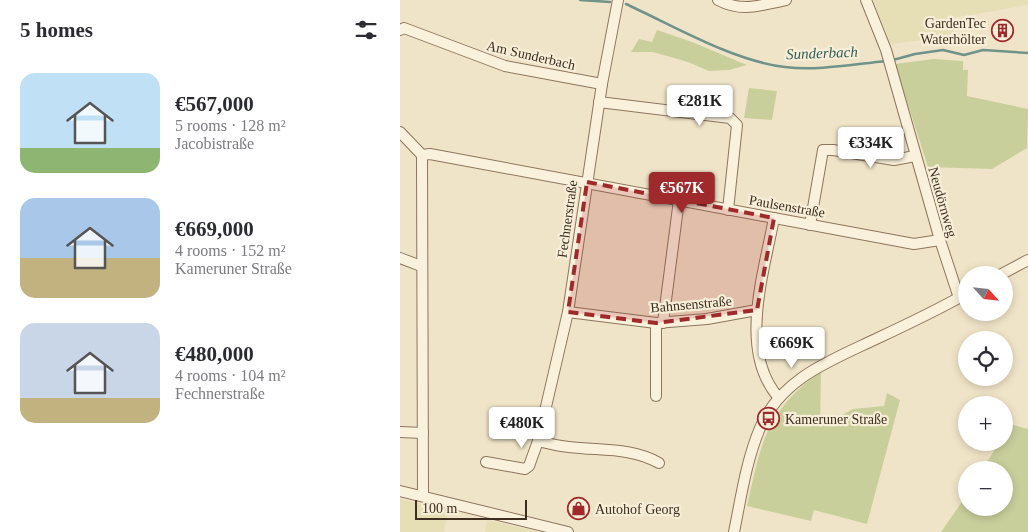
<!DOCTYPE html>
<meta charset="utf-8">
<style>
body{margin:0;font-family:"Times New Roman",serif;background:#f7f7f7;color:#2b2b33;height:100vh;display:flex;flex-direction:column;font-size:19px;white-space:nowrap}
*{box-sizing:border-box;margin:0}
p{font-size:16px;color:#7c7c81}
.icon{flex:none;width:28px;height:28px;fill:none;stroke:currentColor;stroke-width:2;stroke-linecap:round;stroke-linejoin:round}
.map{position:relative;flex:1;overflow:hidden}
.panel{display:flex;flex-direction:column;background:#fff;width:400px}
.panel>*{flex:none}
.needle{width:32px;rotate:117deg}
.tools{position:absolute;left:558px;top:266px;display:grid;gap:10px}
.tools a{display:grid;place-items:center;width:55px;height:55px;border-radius:50%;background:#fff;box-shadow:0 2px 8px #0003;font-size:25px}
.scale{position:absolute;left:15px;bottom:12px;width:112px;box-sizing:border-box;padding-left:5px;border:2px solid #3d2e20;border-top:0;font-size:14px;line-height:18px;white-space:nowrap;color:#3d2e20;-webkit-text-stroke:4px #f7eed8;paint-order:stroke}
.price{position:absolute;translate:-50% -42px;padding:0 11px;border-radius:5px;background:#fff;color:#222;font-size:16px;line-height:32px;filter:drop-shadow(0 1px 2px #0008)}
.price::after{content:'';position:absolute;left:50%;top:30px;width:15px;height:11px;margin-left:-8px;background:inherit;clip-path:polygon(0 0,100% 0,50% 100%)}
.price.active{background:#9e2a2b;color:#fff}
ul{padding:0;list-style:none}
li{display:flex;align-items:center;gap:15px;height:125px;padding:0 20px}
li span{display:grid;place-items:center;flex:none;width:140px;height:100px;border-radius:15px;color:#555}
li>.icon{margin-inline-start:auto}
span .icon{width:60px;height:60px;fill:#fffc;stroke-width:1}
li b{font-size:21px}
h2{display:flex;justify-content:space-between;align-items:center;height:60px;padding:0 20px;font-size:21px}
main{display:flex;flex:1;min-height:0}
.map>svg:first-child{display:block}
.farmland{fill:#e6deb5}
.green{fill:#c9cf9b}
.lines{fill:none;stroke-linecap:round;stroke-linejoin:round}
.stream{stroke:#6f938a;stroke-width:2.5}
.minor-casing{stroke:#8d765c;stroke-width:12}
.minor{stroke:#faf1dc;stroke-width:10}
.marked{fill:#9e2a2b;fill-opacity:0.2;stroke:#9e2a2b;stroke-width:4;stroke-dasharray:10 6;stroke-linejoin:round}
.labels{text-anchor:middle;stroke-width:4.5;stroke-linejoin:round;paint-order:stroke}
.poi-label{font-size:14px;fill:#3d2e20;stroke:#f7eed8;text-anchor:start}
.street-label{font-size:14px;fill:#3d2e20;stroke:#f7eed8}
.water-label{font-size:15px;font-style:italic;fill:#2f5d5a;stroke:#f7eed8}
</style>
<main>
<section class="panel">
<h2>5 homes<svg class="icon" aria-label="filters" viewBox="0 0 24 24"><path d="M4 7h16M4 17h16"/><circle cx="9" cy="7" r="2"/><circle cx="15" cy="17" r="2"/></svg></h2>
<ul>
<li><span style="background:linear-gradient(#bfe0f5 75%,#8fb573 0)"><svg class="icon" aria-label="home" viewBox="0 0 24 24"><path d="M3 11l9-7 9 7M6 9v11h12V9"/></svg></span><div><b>€567,000</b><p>5 rooms · 128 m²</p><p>Jacobistraße</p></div></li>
<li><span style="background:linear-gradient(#a9c7e8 60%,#c2b280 0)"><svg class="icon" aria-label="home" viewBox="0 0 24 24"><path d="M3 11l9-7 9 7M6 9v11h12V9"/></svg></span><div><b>€669,000</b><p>4 rooms · 152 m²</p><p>Kameruner Straße</p></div></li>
<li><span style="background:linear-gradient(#c9d6e8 75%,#c2b280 0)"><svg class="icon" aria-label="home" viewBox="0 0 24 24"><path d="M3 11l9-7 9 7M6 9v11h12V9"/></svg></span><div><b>€480,000</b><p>4 rooms · 104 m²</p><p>Fechnerstraße</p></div></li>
</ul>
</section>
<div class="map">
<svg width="628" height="532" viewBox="0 0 628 532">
<rect width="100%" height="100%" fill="#f0e4c8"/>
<g class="farmland">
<polygon points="473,0 628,0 628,5 553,18 555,36 491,44"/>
<polygon points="0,499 48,510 44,532 0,532"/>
<polygon points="87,520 138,532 85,532"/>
</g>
<g class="green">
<polygon points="257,30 292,42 347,65 329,70 309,71 288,62 253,52 231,52 239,39 252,42"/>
<polygon points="534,59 563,61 563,70 568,70 567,96 628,109 627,148 592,169 528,167 495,64"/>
<polygon points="349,88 377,91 372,120 344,118"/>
<path d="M421,371l-1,56 33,-18 31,-3 3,-13 13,7 -33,124 -53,-14 -3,11 -64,-15c15,-66 18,-93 74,-135z"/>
<polygon points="610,424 628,429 628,532 541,532 566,496 566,508 604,508 604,470 582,470 599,443 604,442 604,434"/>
</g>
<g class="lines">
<g class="stream">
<polyline points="180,0 210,2"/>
<path d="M226,4c48,22 107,57 159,63 33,4 69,-3 102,-6"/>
<polyline points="493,60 515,54 543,50 564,55 583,50 628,53"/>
</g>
<defs>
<g id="minor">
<path d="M318,0c25,13 42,5 68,0"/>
<polyline points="466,0 486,50 540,240 559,298"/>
<polyline points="0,30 4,28 105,66 202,84"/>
<polyline points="199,102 330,118 337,125 328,210"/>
<polyline points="0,132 22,155"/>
<polyline points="22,155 30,154 514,244 540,240"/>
<polyline points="22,155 23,496"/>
<path d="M374,218c-10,55 -36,132 4,179"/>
<polyline points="410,225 423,150 433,150 494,160 515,156"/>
<polyline points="0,258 21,266"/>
<polyline points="600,275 628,260"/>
<polyline points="168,312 256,323 307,319 357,310"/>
<polyline points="263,323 279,200"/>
<polyline points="256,396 256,323"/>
<polyline points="0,432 23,433"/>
<path d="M138,441c10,2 20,5 31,6 31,4 62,0 90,16"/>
<polyline points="86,462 125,469 129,466 138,441 168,312 202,84 218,0"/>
<polyline points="0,491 168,532"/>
<path d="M334,532c7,-34 12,-71 26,-104 21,-50 72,-68 118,-90 30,-14 59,-28 88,-44"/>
</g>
</defs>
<use href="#minor" class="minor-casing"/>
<use href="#minor" class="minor"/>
</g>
<path class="marked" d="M187,182l187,36 -17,92 -101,13 -88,-11z"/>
<defs>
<symbol id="building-ring" viewBox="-11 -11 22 22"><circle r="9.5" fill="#f7eed8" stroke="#9e2a2b" stroke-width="1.5"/><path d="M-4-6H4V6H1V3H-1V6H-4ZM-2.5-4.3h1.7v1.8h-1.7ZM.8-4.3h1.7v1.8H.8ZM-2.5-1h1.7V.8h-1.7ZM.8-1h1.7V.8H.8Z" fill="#9e2a2b"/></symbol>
<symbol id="bus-ring" viewBox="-11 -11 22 22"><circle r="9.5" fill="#f7eed8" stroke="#9e2a2b" stroke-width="1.5"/><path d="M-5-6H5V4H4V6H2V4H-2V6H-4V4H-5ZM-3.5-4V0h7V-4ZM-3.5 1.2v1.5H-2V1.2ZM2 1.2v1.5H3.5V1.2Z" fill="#9e2a2b"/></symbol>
<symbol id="shop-ring" viewBox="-11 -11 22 22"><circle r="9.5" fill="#f7eed8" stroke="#9e2a2b" stroke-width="1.5"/><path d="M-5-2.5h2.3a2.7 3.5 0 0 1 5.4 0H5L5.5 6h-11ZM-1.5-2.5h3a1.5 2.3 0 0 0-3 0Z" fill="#9e2a2b"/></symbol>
</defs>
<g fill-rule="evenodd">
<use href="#building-ring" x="590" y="18" width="25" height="25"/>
<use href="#bus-ring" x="356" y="406" width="25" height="25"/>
<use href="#shop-ring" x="166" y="496" width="25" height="25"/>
</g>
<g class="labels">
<g class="poi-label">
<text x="586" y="28" text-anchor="end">GardenTec<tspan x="586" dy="16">Waterhölter</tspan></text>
<text x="385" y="424">Kameruner Straße</text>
<text x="195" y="514">Autohof Georg</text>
</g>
<g class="street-label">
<text transform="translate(131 55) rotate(13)" y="5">Am Sunderbach</text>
<text transform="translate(543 202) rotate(74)" y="5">Neudörnweg</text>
<text transform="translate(387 206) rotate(10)" y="5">Paulsenstraße</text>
<text transform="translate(167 219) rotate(-82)" y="5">Fechnerstraße</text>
<text transform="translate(291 304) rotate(-5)" y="5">Bahnsenstraße</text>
</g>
<g class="water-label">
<text transform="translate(422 53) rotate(-2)" y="5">Sunderbach</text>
</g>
</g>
</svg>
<div class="tools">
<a><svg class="needle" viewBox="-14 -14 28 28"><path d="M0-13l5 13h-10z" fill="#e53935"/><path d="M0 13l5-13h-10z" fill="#7c7c81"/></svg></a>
<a><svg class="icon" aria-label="locate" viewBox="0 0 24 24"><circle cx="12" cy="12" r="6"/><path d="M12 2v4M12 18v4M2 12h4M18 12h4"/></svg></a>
<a>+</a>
<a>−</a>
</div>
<div class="scale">100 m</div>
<b class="price" style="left:300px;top:127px">€281K</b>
<b class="price" style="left:471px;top:169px">€334K</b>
<b class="price active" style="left:282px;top:214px">€567K</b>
<b class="price" style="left:392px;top:369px">€669K</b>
<b class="price" style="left:122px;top:449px">€480K</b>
</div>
</main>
